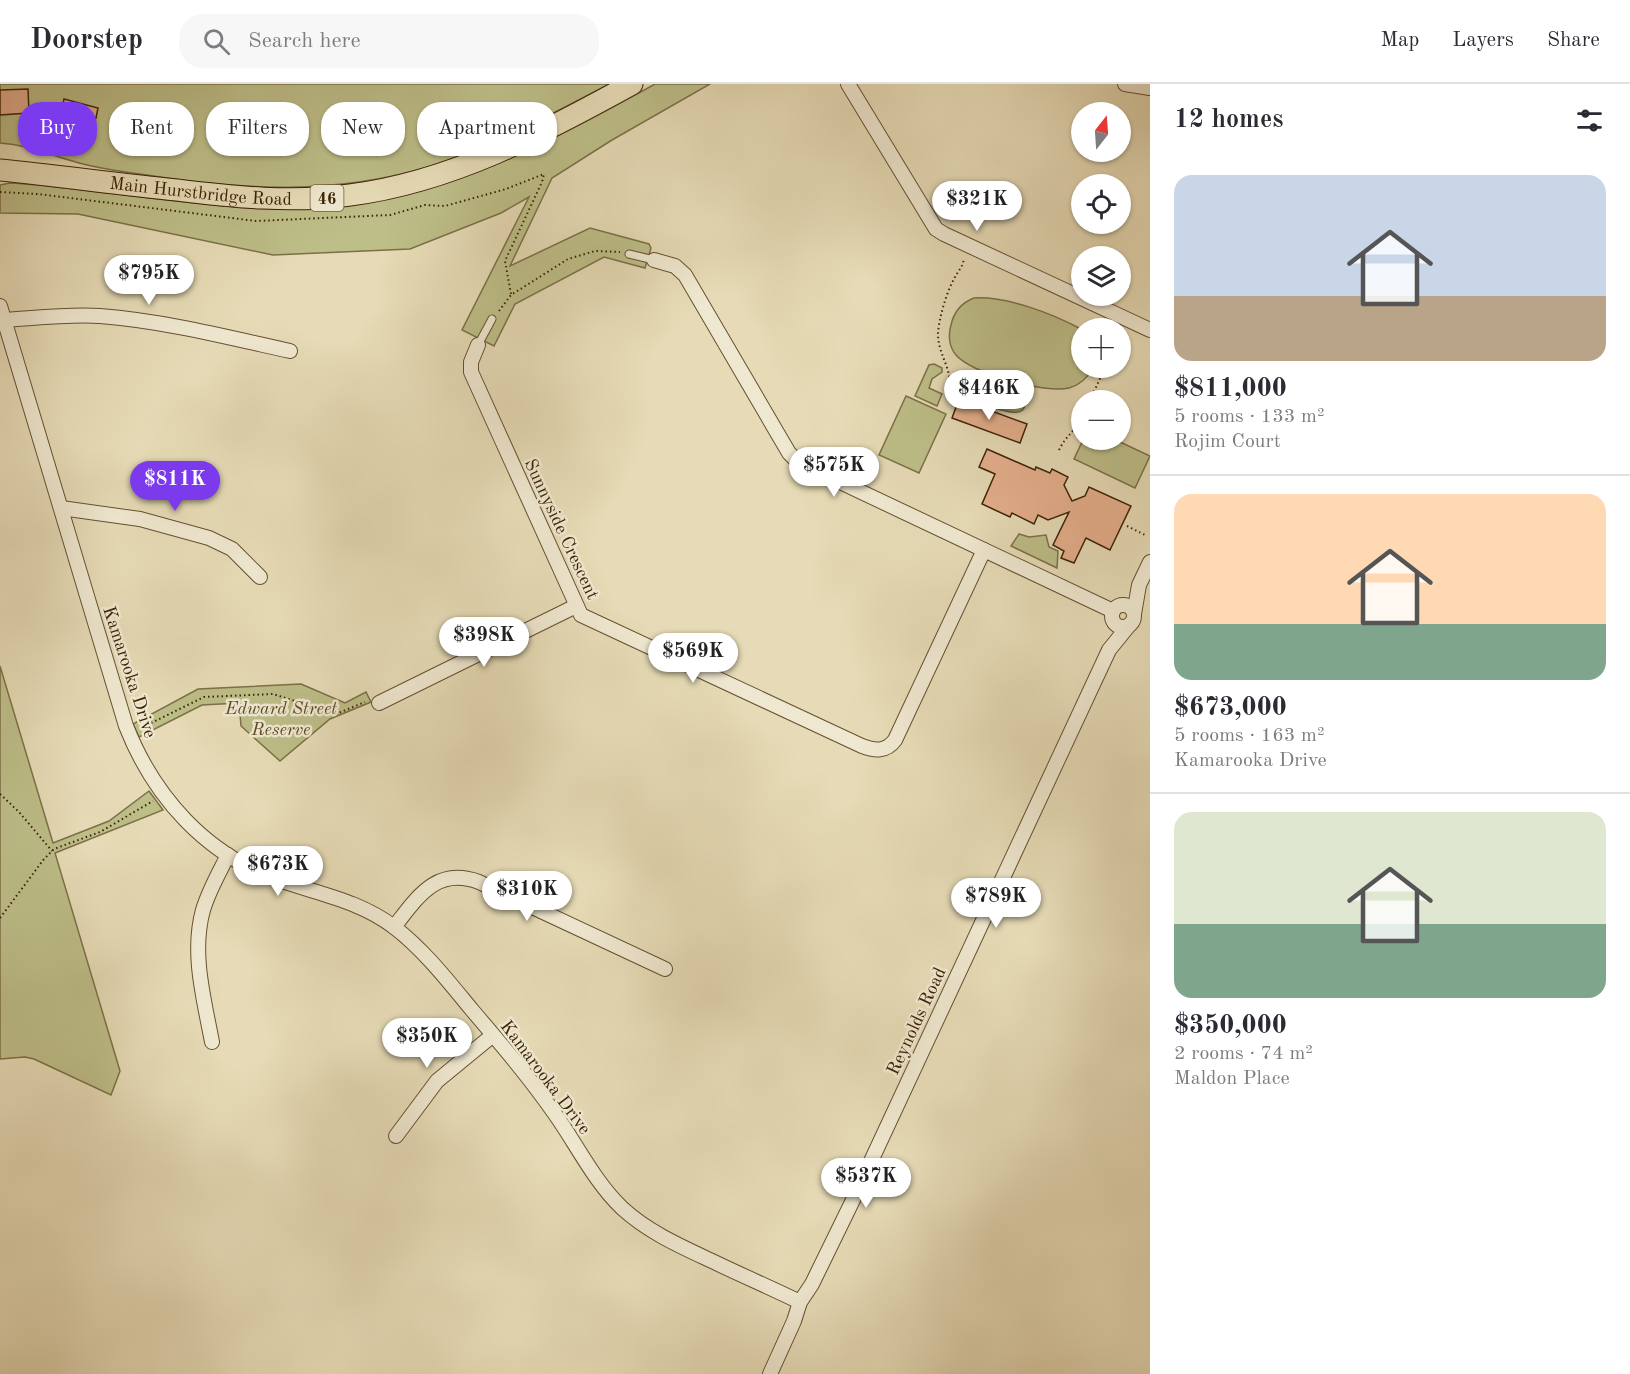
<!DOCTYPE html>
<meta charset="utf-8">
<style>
body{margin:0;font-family:"Old Standard TT",serif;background:#f7f7f7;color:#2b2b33;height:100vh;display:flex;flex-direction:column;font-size:22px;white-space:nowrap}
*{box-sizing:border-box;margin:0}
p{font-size:20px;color:#7c7c81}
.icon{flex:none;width:33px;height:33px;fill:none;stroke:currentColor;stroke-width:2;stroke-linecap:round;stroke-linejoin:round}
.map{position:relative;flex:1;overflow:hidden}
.panel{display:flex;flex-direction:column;background:#fff;width:480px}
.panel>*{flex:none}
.hud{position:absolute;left:18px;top:18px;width:570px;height:54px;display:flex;gap:12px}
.needle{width:39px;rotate:17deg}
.fabs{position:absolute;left:1071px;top:18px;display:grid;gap:12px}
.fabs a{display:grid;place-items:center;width:60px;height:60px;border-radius:50%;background:#fff;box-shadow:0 2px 4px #0004;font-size:30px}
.price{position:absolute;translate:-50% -51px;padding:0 14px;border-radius:21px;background:#fff;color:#222;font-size:20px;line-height:39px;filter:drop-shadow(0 2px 3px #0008)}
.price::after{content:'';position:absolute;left:50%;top:36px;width:18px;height:14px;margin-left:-9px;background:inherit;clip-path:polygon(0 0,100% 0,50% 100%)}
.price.current{background:#7c3aed;color:#fff}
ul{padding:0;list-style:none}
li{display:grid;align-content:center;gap:12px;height:318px;padding:0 24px}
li+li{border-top:2px solid #e1e1e2}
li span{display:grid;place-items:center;height:186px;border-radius:18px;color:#555}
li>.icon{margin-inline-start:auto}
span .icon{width:108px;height:108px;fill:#fffc;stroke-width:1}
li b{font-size:26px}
h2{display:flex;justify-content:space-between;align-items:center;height:72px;padding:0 24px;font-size:26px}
.pill{padding:0 21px;border-radius:24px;background:#fff;box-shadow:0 2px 4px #0004;font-size:21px;line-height:54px}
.pill.current{background:#7c3aed;color:#fff}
header{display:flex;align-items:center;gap:36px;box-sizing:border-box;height:84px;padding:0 30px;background:#fff;border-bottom:2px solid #e1e1e2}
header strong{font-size:28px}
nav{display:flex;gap:33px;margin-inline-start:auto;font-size:21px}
.search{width:420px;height:54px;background:#f7f7f7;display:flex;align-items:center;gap:15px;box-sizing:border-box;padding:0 21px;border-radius:24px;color:#7c7c81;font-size:22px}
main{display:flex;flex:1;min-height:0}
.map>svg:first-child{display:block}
.green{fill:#bdbe88;stroke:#7c7047;stroke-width:1.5}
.building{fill:#e5af8d;stroke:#3c2206;stroke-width:1.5}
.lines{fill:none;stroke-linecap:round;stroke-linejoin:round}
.service-casing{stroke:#665032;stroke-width:9}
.minor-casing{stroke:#665032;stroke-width:16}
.primary-casing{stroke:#3c2206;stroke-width:23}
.path{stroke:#3c2206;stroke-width:2;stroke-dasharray:1.5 3;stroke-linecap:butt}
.service{stroke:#efe8d0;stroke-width:7}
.minor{stroke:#efe8d0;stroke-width:14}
.primary{stroke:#e6dbb6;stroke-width:21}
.labels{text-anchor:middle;stroke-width:5;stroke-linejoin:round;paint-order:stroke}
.shield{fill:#efe8d0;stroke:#725d43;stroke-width:1.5}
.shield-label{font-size:16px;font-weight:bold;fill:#3c2206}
.street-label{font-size:18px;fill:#3c2206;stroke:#efe8d0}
.park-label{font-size:18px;font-style:italic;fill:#5c4926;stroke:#efe8d0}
</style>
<header>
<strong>Doorstep</strong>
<div class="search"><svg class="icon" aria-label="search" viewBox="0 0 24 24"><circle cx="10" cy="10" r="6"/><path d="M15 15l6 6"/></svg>Search here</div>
<nav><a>Map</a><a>Layers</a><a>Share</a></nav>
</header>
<main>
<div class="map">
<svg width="1150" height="1290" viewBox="0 0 1150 1290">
<rect width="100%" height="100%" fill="#e6dbb6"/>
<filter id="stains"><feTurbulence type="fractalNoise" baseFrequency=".00333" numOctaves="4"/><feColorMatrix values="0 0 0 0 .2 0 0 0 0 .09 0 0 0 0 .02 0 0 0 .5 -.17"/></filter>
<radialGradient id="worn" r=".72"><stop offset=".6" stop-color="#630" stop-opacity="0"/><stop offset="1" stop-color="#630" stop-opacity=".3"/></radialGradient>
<g class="green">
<path d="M0,0h609c-59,31 -118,63 -182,83 -91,28 -188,23 -280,8 -23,-3 -46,-6 -68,-12 -27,-7 -50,-18 -79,-20z"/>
<path d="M655,0h55l-98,56 -60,38 -42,88 80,-38 59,16 2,4 -6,20 -41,-11 -89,47 -21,42 -32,-16 67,-133 -28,16 -91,36 -137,6 -195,-41 -78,-1v-28l10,-2c27,1 54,5 81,8 53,6 105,13 158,17 158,10 272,-50 406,-124z"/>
<path d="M974,214c33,-2 79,16 107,31l1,39h11c-5,9 -13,17 -24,20 -23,6 -97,-14 -113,-33 -7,-8 -8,-20 -5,-30 3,-14 10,-22 23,-27z"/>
<polygon points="934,280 942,284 942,288 932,295 929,304 942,310 937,322 915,312 929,281"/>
<path d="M984,308h20l20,8c6,23 -31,7 -41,4z"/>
<polygon points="906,312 946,330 919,389 879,371"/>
<polygon points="1083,356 1116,356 1150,372 1135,404 1074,375"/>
<polygon points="1019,450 1029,453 1046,451 1049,463 1058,467 1057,484 1011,462"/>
<polygon points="0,582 53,759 109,737 149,707 163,726 55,769 120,987 111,1011 34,975 25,973 0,975"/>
<polygon points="301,600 345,619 366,608 371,618 330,635 280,677 241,642 239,619 202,621 139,653 133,640 198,605"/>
</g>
<g class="building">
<polygon points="28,5 29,29 0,31 0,6"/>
<polygon points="64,15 98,24 96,34 89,32 86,42 67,37 68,32 61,30"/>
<polygon points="959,315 1027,340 1020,359 952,334"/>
<polygon points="987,365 1035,386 1036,383 1050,389 1052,385 1068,393 1064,401 1072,417 1085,412 1089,403 1131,422 1110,466 1086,454 1074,479 1061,474 1064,467 1053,461 1069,428 1048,436 1038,431 1034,440 1012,429 1010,433 982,420 995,390 979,383"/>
</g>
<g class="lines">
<defs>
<g id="service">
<polyline points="629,170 654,176"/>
<polyline points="478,261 492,235"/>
</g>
<g id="minor">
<polyline points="848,0 936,145 944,150 1150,246"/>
<polyline points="1125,0 1150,4"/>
<polyline points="654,176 675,182 685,191 789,369 798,378 1113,527"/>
<path d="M0,222l126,420c28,71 80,129 153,154 40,14 81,21 115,47 30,23 54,54 78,83 29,34 58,68 83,104 22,31 39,67 67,94 26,24 58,38 90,53 29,14 59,27 88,41"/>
<path d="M4,236c32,-2 65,-6 96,-4 64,5 127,21 190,35"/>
<path d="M478,261l-7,17v10l110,243 281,131c13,5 24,6 33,-6l89,-190"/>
<polyline points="61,424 140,435 209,454 232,465 260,493"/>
<circle cx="1123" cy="532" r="11"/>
<polyline points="1134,530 1139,501 1150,478"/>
<polyline points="379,619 576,522"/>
<path d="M394,843c23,-29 42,-61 85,-45l186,87"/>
<path d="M212,958c-8,-43 -21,-89 -9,-132 6,-20 16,-37 25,-55"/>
<polyline points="396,1052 437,997 493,951"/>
<polyline points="770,1290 794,1237 800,1218 812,1200 852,1118 1109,566 1130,540"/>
</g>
<g id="primary">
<path id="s1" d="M0,86c59,6 118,14 177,20 57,7 115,13 173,5 102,-13 193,-62 282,-111"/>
</g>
</defs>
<use href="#service" class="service-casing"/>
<use href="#minor" class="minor-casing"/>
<use href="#primary" class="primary-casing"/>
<g class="path">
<polyline points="0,108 38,110 256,137 390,131 425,121 445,122 506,105 544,90"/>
<polyline points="511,210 505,177 542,98 544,90"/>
<polyline points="499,227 511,211 568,175 595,167 620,168"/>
<path d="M950,302c1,-19 -13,-34 -12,-54 2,-17 8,-38 16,-53 4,-8 9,-12 10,-21"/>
<polyline points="1090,316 1105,284"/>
<path d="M1059,366c6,-13 16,-19 23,-32"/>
<polyline points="1127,442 1147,452"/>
<polyline points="143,643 204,613 273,610 336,630 365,618"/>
<polyline points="0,710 19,728 52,767"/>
<polyline points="0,834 44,775 54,765 100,748 153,717"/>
</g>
<use href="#service" class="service"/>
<use href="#minor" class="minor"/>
<use href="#primary" class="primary"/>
</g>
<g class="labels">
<rect class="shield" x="310.5" y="101" width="33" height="26" rx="4.5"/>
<g class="shield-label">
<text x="327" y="120">46</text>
</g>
<g class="street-label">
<text dy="6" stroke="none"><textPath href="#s1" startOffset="202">Main Hurstbridge Road</textPath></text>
<text transform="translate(562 445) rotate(65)" y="6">Sunnyside Crescent</text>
<text transform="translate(130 588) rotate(72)" y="6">Kamarooka Drive</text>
<text transform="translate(916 937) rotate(-65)" y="6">Reynolds Road</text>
<text transform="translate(546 993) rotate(53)" y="6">Kamarooka Drive</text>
</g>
<g class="park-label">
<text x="281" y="630">Edward Street<tspan x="281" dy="21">Reserve</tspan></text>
</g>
</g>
<rect width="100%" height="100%" filter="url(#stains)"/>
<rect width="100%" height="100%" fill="url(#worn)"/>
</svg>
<div class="fabs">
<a><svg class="needle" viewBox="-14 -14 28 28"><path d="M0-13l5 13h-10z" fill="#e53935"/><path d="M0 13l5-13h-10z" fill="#7c7c81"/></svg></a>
<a><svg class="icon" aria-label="locate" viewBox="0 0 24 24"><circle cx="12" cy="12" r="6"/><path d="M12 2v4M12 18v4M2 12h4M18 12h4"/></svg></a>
<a><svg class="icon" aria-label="layers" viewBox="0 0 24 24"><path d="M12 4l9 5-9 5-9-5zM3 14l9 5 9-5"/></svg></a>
<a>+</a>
<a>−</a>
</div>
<b class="price" style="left:977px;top:148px">$321K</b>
<b class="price" style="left:149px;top:222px">$795K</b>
<b class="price" style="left:989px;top:337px">$446K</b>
<b class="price" style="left:834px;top:414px">$575K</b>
<b class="price current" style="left:175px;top:428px">$811K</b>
<b class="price" style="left:484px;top:584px">$398K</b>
<b class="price" style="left:693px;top:600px">$569K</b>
<b class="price" style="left:278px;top:813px">$673K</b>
<b class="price" style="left:527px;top:838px">$310K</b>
<b class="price" style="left:996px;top:845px">$789K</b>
<b class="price" style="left:427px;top:985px">$350K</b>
<b class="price" style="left:866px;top:1125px">$537K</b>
<div class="hud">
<a class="pill current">Buy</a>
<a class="pill">Rent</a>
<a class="pill">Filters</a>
<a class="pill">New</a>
<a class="pill">Apartment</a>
</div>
</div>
<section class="panel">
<h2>12 homes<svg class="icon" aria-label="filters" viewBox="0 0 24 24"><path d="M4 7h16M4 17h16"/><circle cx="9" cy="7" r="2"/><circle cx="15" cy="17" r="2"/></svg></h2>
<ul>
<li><span style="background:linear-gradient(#c9d6e8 65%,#b9a48a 0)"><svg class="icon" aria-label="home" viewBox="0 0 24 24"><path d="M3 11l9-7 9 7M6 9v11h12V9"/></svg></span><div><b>$811,000</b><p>5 rooms · 133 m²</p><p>Rojim Court</p></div></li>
<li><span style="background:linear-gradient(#ffd9b3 70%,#7fa58c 0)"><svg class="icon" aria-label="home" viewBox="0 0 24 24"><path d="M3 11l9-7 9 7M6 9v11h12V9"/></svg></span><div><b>$673,000</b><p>5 rooms · 163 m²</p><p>Kamarooka Drive</p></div></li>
<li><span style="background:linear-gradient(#dfe7d0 60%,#7fa58c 0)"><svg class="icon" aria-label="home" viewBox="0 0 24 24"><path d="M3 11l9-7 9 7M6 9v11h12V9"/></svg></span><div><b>$350,000</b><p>2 rooms · 74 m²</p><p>Maldon Place</p></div></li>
</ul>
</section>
</main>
